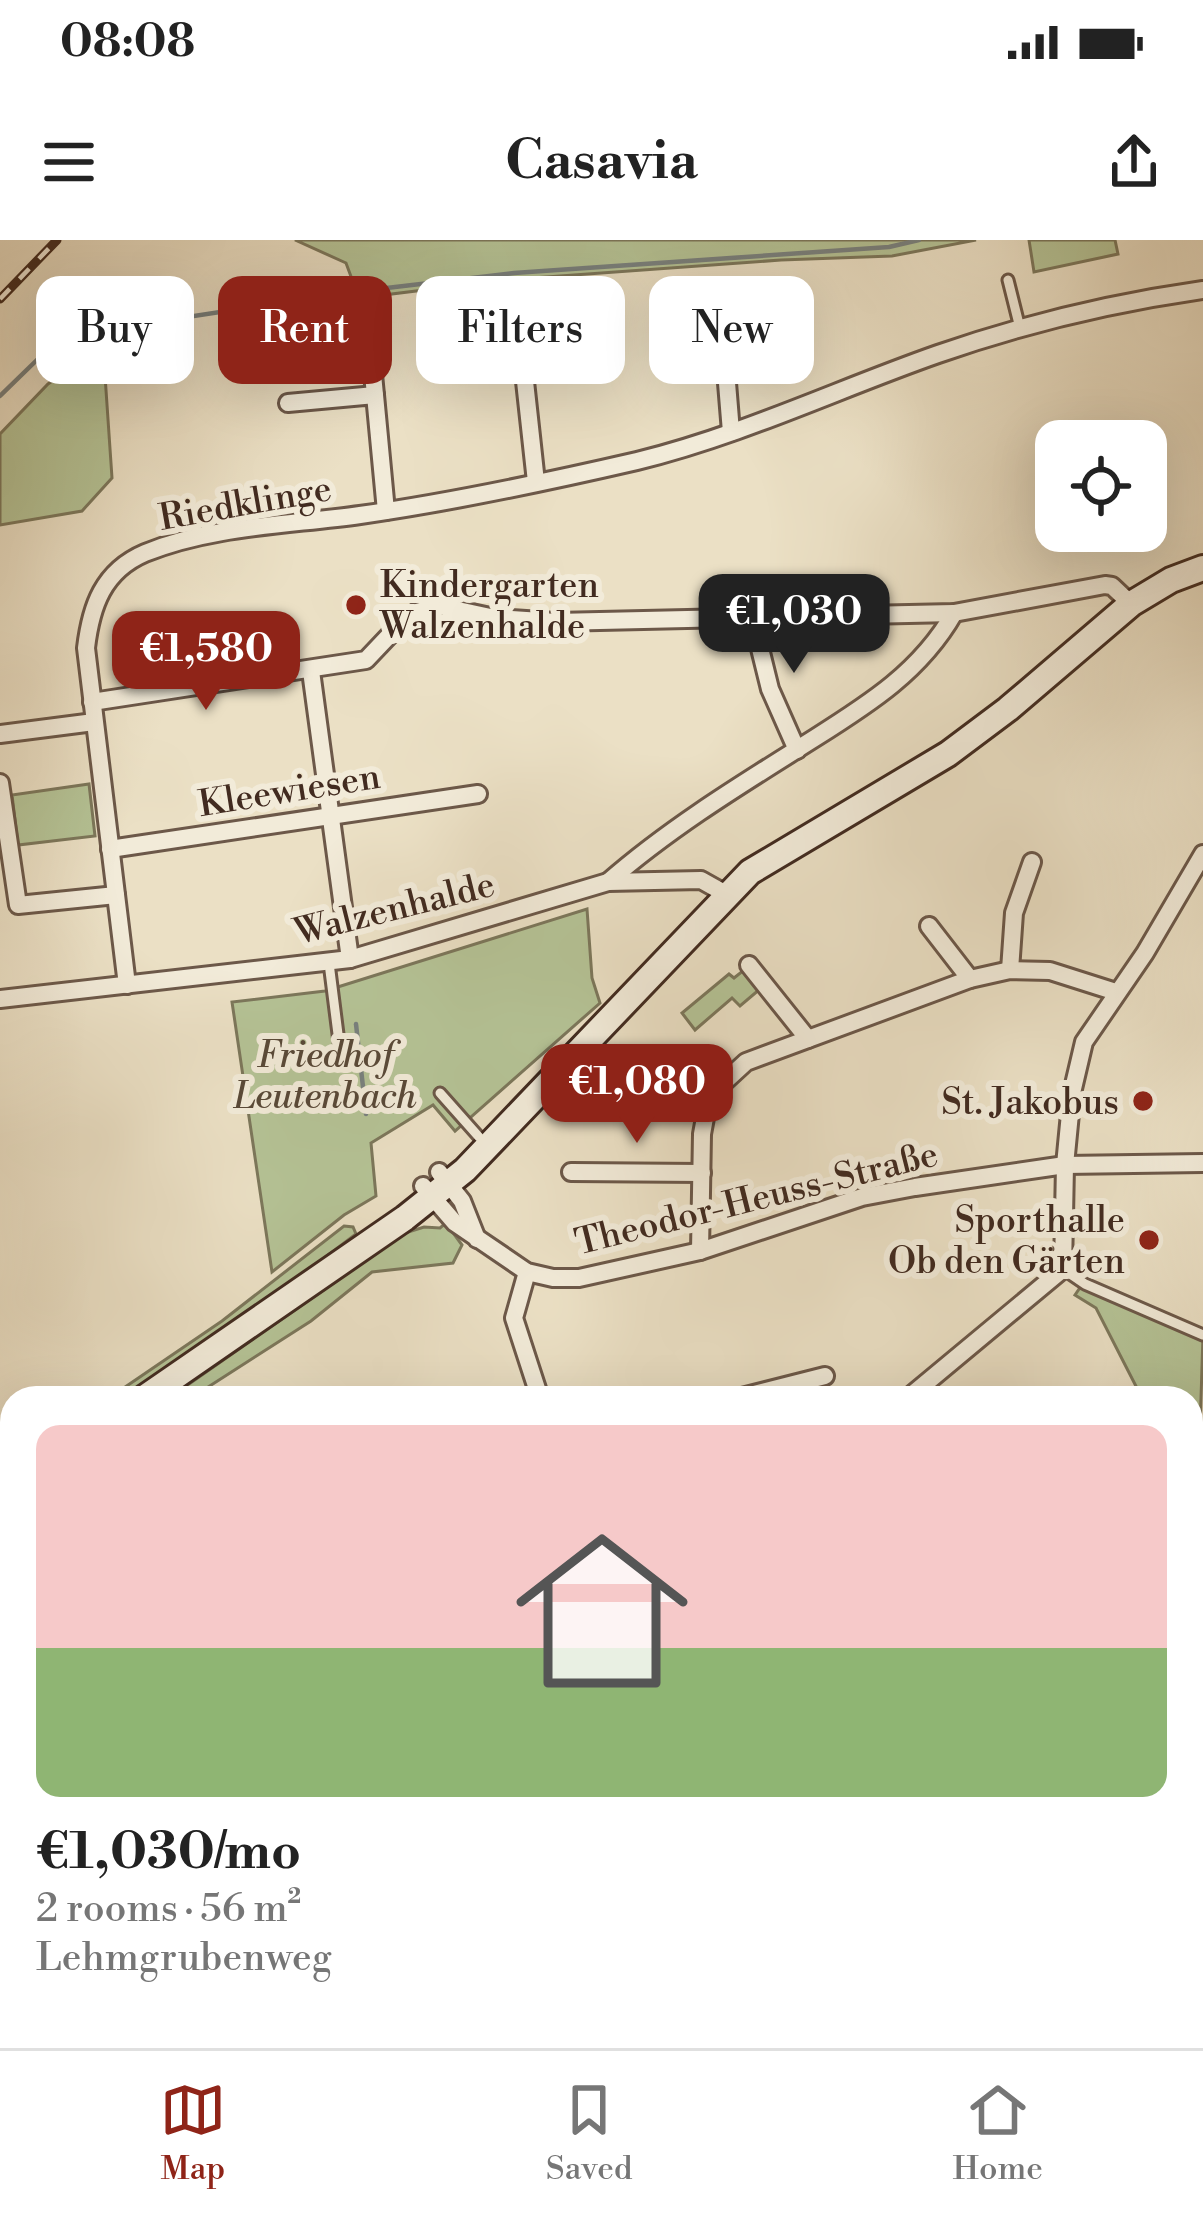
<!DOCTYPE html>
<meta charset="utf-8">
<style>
body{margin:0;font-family:"Libre Bodoni",serif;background:#f2f2f2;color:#222;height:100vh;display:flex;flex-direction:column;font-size:45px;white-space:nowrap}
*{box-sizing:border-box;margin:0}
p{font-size:39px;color:#767676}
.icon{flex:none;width:66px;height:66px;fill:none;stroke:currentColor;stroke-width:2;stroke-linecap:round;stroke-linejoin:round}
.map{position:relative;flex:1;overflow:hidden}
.details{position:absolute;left:0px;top:1146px;width:1203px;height:663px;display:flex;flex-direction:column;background:#fff;border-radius:36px 36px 0 0;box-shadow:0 12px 48px #0002}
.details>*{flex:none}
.top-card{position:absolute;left:36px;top:36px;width:1131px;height:108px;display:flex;gap:24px}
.buttons{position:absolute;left:1035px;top:180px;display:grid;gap:24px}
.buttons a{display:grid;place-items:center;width:132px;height:132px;border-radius:24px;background:#fff;box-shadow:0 12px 48px #0002;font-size:60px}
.price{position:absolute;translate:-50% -102px;padding:0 27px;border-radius:24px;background:#8f2418;color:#fff;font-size:39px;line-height:78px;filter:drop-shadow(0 3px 6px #0008)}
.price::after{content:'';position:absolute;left:50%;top:72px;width:36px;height:27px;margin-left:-18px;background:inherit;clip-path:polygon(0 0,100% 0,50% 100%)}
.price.selected{background:#222;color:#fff}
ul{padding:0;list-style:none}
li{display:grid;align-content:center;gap:24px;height:636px;padding:0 36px}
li+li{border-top:3px solid #e0e0e0}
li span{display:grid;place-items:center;height:372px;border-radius:24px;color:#555}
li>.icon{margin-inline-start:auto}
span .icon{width:216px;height:216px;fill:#fffc;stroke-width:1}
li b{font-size:51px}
.chip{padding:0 42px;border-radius:24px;background:#fff;box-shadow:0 12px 48px #0002;font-size:42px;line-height:108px}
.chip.selected{background:#8f2418;color:#fff}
.status{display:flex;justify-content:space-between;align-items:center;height:84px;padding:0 60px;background:#fff;direction:ltr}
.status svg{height:33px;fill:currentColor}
header{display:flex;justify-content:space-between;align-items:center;height:156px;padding:0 36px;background:#fff;font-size:54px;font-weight:700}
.tabs{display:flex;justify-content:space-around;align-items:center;height:168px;border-top:3px solid #e0e0e0;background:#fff;font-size:33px;color:#767676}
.tabs a{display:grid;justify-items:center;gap:6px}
.tabs .selected{color:#8f2418}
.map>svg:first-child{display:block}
.green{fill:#b5c396;stroke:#7c775b;stroke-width:3}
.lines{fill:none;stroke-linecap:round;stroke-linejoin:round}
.stream{stroke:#79817f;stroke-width:4.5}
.lane-casing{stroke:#6c5849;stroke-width:15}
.street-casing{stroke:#6c5849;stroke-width:22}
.secondary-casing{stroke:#422b20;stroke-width:30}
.lane{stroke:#f2ebd9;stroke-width:9}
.street{stroke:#f2ebd9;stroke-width:16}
.secondary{stroke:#f2ebd9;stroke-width:24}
.rail-casing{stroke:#422b20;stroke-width:9}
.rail{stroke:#f2ebd9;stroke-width:4.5;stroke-dasharray:14;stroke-linecap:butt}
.poi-dot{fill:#8f2418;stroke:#f2ebd9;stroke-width:4.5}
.labels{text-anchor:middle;stroke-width:12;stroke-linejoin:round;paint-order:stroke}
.street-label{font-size:36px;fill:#422b20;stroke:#f2ebd9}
.poi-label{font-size:36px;fill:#422b20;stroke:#f2ebd9;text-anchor:end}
.park-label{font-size:36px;font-style:italic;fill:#594938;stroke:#f2ebd9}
</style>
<div class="status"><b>08:08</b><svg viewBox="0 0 49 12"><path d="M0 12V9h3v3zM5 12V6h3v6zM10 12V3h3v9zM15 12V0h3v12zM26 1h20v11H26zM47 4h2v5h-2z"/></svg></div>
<header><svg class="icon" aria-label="menu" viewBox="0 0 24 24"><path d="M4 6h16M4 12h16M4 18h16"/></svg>Casavia<svg class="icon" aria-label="share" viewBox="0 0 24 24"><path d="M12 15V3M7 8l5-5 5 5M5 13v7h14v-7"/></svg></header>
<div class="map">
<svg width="1203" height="1808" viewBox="0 0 1203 1808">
<rect width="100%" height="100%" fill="#ebe0c5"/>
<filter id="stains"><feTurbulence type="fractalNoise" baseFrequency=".00167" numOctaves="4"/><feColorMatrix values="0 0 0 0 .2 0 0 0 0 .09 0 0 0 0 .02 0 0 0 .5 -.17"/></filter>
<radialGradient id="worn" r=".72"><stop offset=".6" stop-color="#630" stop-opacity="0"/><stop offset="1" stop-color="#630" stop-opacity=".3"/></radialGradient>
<g class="green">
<polygon points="295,0 976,0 892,16 781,20 505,40 359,58 346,23"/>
<polygon points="1029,0 1115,0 1118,14 1034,32"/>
<polygon points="103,106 112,238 82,271 0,285 0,194 48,144"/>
<polygon points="89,544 95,596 18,605 12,555"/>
<polygon points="587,669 592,738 600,763 455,891 433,865 371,903 376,956 344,975 272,1032 232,762 325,751"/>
<polygon points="744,730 760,749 740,766 732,758 695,790 682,773 729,734 734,738"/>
<polygon points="446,983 462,1005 453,1023 372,1032 311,1081 191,1158 169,1158 405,993 424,987 440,988"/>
<polygon points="344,986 353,987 356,994 205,1108 130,1158 109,1158 222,1081"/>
<polygon points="1086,1039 1203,1095 1200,1190 1191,1185 1191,1158 1142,1158 1096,1068 1075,1055"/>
</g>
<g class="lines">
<g class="stream">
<polyline points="378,49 514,33 889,7 919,0"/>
<polyline points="0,156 41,116 83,93 350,52"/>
<polyline points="356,784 366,874"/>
</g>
<defs>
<g id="lane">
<polyline points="1008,40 1020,88"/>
<polyline points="329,723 339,802"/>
<polyline points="440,853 479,897"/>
<polyline points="1063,1029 1085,1044 1203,1095"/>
</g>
<g id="street">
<polyline points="365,51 375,155"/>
<polyline points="665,105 724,106 731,192"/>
<polyline points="724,106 750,91"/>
<polyline points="472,127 523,123 536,242"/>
<polyline points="288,163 375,155 386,271"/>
<polyline points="752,376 770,449 797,510"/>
<polyline points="311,431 350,719"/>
<polyline points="92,462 366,420 402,382 417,372 439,366 495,378 556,382 954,373 1105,345 1112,346 1131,364"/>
<polyline points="0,494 94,482"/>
<polyline points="0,543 18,665 116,655"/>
<polyline points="110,609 478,554"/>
<path d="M608,642c57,-50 124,-92 188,-132 61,-39 121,-72 158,-137"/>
<polyline points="929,686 970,739"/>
<polyline points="749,725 808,799"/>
<polyline points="1010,730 1014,673 1032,622"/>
<path d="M127,745l-41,-337c5,-42 17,-77 59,-95 66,-27 144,-28 215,-38 92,-13 186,-33 277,-54 103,-25 201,-72 301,-107 86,-30 174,-51 265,-64"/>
<polyline points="0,759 350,719 608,642 701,640 726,654"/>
<polyline points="439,932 462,961 477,999"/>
<polyline points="571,932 702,933"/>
<polyline points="423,946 455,983 527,1032 553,1038 579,1038 700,1011 862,957 915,947 1065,925 1203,923"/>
<polyline points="700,1011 702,894 709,856 746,822 970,739 1010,730 1050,731 1116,752"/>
<polyline points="527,1032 514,1078 540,1158"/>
<polyline points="738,1158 825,1136"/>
<polyline points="908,1158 1063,1029 1065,925 1072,853 1084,802 1145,713 1203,614"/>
</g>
<g id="secondary">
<polyline points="144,1158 405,978 465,930 750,632 948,514 1008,469 1131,364 1171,340 1203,328"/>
<polyline points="0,1252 12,1244"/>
</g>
</defs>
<use href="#lane" class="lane-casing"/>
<use href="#street" class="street-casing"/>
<use href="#secondary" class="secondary-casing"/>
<use href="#lane" class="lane"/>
<use href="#street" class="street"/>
<use href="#secondary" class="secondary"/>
<defs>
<polyline id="rail" points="0,59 57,0"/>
</defs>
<use href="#rail" class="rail-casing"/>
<use href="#rail" class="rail"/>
</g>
<g class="poi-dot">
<circle cx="356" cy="365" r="12"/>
<circle cx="1143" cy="861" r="12"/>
<circle cx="1149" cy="1000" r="12"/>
</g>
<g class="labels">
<g class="street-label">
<text transform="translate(245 262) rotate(-10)" y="13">Riedklinge</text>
<text transform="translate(289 549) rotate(-9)" y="13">Kleewiesen</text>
<text transform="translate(394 667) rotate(-14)" y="13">Walzenhalde</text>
<text transform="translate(756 957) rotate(-14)" y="13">Theodor-Heuss-Straße</text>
</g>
<g class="poi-label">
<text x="380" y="357" text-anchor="start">Kindergarten<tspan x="380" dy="41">Walzenhalde</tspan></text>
<text x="1119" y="874">St. Jakobus</text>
<text x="1125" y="992">Sporthalle<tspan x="1125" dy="41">Ob den Gärten</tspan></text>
</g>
<g class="park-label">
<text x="325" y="827">Friedhof<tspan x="325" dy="41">Leutenbach</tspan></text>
</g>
</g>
<rect width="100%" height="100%" filter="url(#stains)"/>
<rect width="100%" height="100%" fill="url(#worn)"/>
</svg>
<div class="buttons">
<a><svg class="icon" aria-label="locate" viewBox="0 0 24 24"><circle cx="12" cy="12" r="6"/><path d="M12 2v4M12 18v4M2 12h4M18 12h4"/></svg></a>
</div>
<b class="price selected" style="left:794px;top:436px">€1,030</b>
<b class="price" style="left:206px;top:473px">€1,580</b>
<b class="price" style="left:637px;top:906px">€1,080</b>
<div class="top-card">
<a class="chip">Buy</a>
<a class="chip selected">Rent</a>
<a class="chip">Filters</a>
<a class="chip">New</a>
</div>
<section class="details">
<ul>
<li><span style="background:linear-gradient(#f6c9c9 60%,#8fb573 0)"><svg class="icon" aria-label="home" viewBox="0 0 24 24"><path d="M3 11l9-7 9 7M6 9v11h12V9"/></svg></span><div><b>€1,030/mo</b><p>2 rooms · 56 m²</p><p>Lehmgrubenweg</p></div></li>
</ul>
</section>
</div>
<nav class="tabs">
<a class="selected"><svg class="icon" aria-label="map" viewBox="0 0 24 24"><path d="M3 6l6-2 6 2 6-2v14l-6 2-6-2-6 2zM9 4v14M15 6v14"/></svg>Map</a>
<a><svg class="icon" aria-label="saved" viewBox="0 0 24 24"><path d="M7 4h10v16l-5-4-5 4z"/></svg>Saved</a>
<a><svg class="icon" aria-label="home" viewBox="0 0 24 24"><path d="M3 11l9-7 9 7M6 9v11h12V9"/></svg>Home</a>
</nav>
